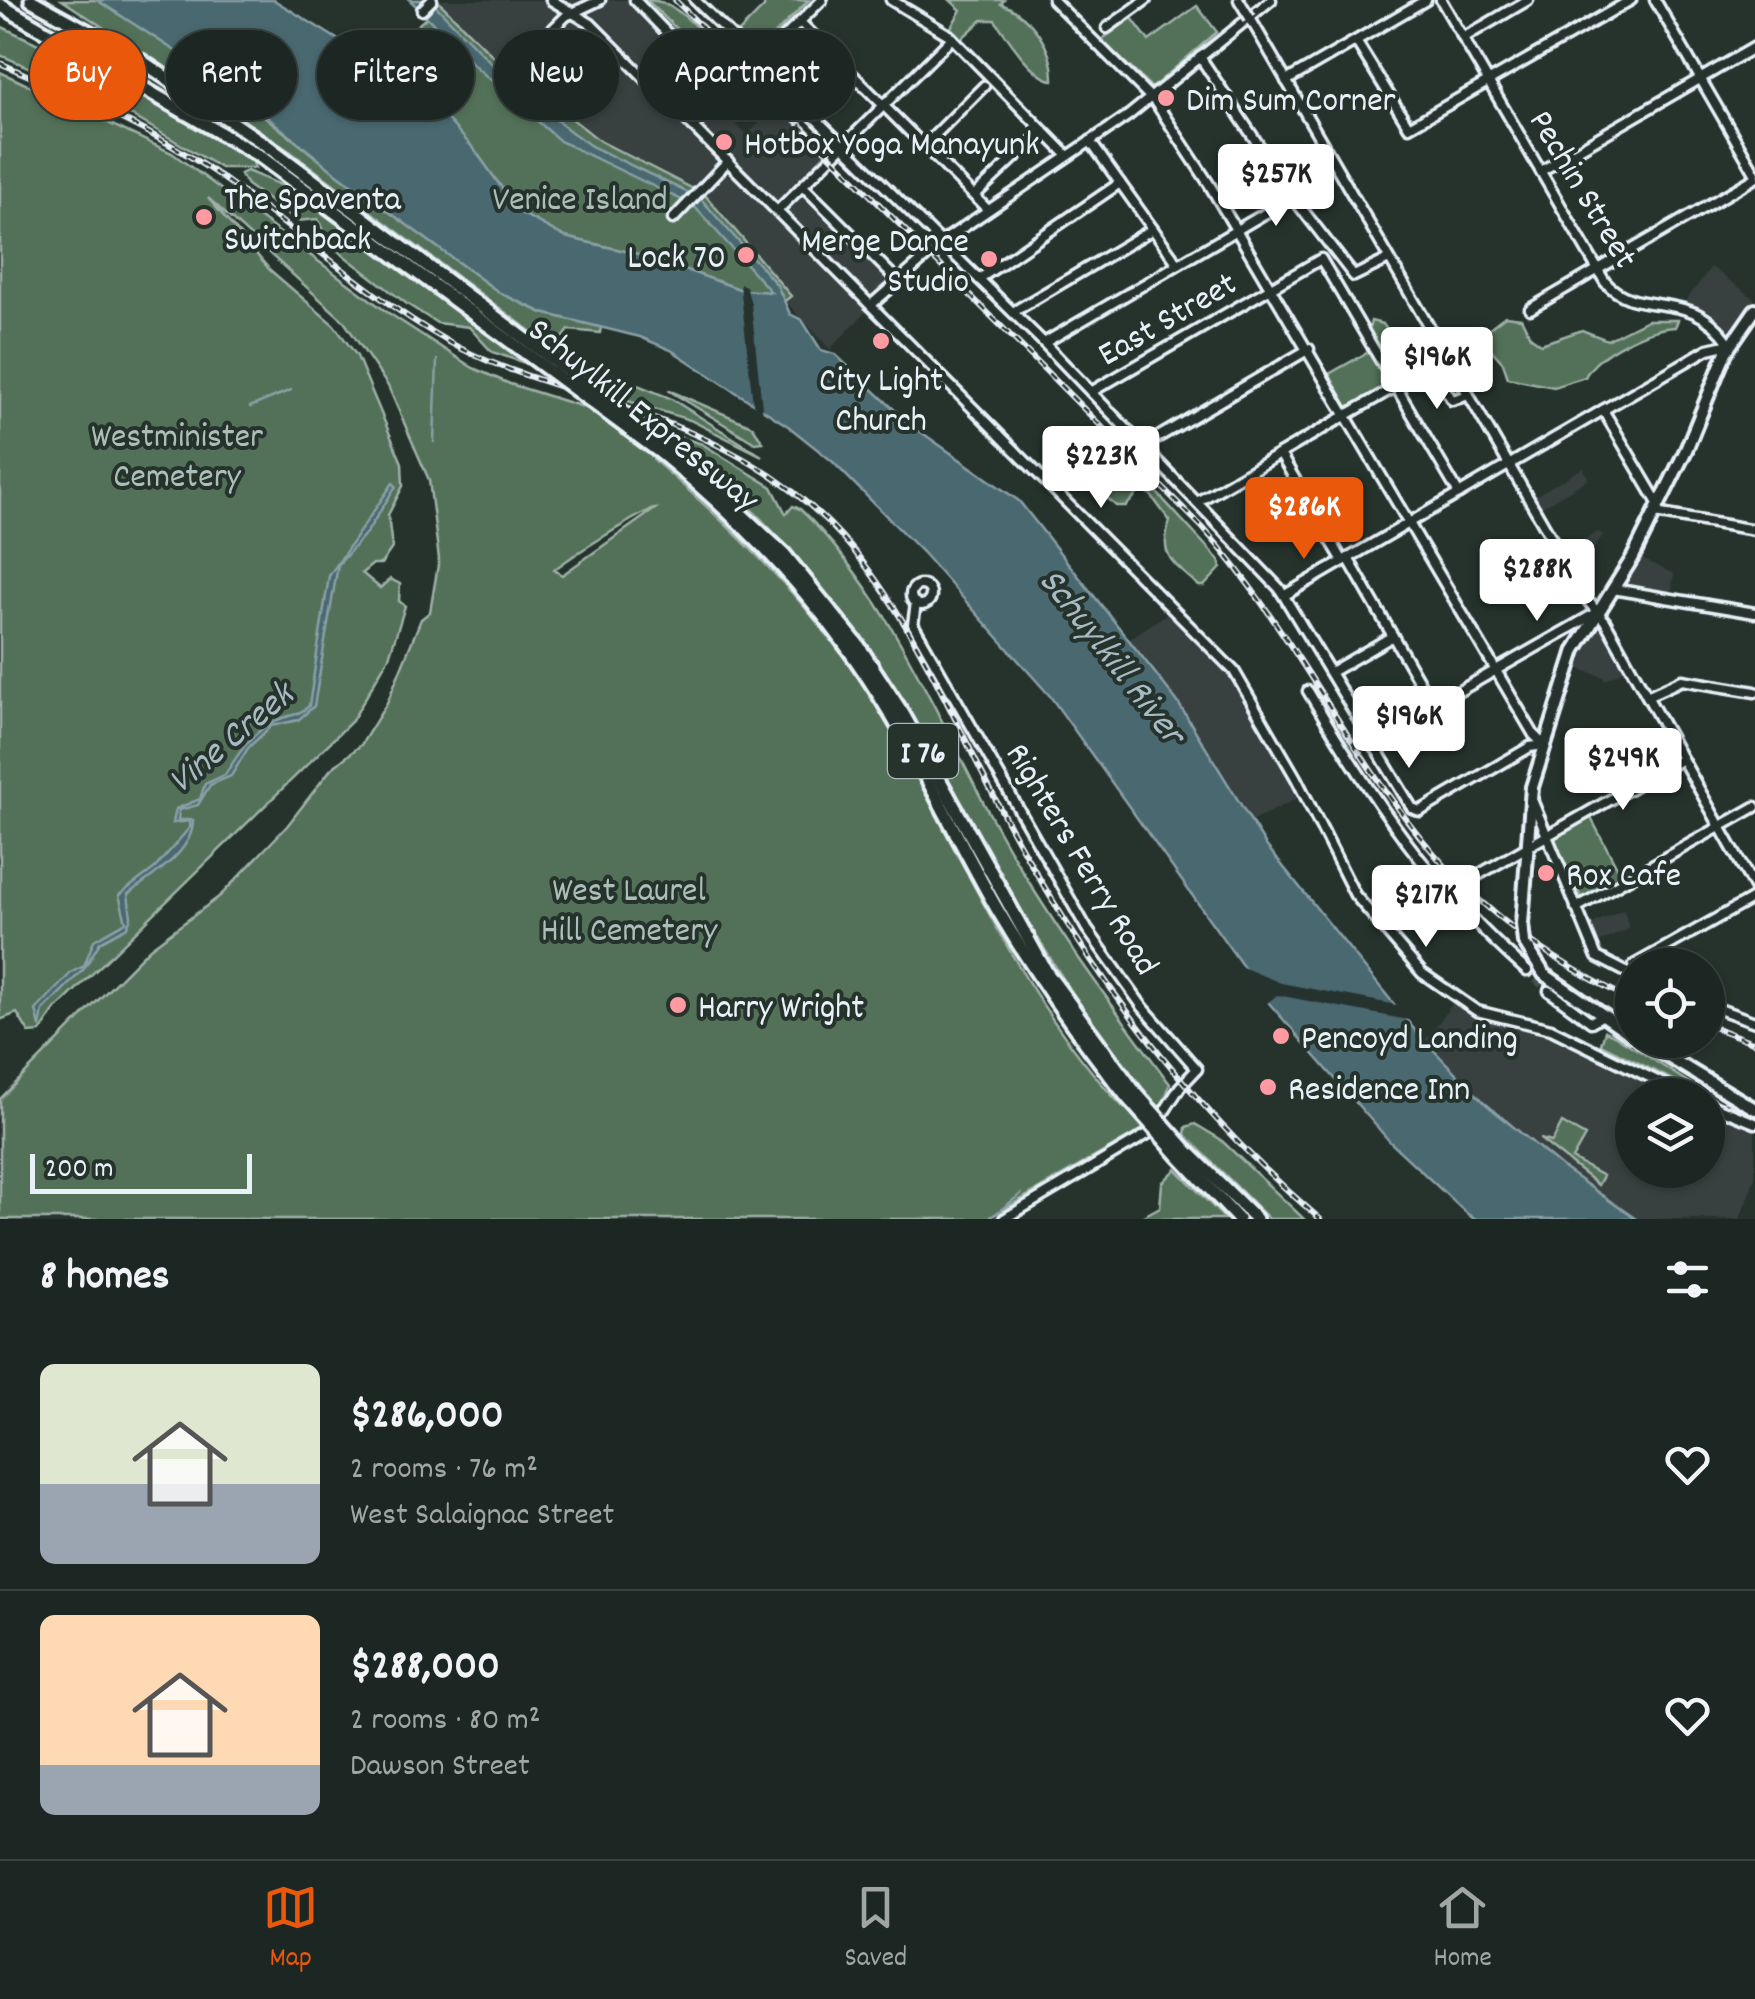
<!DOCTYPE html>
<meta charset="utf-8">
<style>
body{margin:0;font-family:Dekko,sans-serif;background:#29322f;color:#f1f3f6;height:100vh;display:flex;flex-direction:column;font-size:38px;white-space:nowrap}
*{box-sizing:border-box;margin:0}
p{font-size:32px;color:#a0a5a5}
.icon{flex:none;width:55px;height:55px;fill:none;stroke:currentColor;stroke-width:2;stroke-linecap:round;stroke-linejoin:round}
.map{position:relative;height:1219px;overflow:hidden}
.panel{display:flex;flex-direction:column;background:#1c2622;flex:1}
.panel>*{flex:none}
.guide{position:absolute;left:30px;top:30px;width:1000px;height:90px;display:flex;gap:20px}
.buttons{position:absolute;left:1615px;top:948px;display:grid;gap:20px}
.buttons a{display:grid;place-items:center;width:110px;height:110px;border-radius:50%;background:#1c2622;box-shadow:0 2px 8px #0004,0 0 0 2px #3a4340;font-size:50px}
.scale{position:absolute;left:30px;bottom:25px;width:222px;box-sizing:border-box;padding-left:10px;border:5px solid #e8f1f8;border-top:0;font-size:28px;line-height:35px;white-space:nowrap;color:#e8f1f8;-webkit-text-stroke:8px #26332d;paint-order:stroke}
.price{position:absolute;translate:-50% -85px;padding:0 22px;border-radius:10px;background:#fff;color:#222;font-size:32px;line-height:65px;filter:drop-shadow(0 2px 5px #0008)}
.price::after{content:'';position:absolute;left:50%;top:60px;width:30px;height:22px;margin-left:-15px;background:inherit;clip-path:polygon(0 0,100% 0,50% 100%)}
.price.on{background:#ea580c;color:#fff}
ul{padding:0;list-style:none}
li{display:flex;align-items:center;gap:30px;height:250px;padding:0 40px}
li+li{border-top:2px solid #3a4340}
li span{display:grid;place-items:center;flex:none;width:280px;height:200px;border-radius:15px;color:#555}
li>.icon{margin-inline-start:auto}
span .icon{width:120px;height:120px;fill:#fffc;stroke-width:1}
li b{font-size:42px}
h2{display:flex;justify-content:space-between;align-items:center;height:120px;padding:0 40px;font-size:42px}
.tag{padding:0 35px;border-radius:45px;background:#1c2622;box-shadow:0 2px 8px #0004,0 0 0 2px #3a4340;font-size:35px;line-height:90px}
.tag.on{background:#ea580c;color:#fff}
.tabs{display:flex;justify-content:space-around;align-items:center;height:140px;border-top:2px solid #3a4340;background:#1c2622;font-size:28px;color:#a0a5a5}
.tabs a{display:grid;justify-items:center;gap:5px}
.tabs .on{color:#ea580c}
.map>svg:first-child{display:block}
.built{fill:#394140}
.green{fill:#537159;stroke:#9eb1a8;stroke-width:2.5;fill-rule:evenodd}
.water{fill:#496870;stroke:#899fa6;stroke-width:2.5}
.pier{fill:#26332d}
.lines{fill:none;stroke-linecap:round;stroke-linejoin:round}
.stream{stroke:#899fa6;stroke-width:2.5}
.minor-tunnel{stroke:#43504b;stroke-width:8;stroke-dasharray:8 4;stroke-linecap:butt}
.minor-casing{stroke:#e8f1f8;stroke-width:15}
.major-casing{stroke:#e8f1f8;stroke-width:18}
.highway-casing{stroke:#e8f1f8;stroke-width:19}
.minor{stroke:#26332d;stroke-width:8}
.major{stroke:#26332d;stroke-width:10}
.highway{stroke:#26332d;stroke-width:11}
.rail-casing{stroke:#e8f1f8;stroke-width:6}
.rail{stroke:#26332d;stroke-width:2.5;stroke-dasharray:8;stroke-linecap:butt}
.minor-bridge-casing{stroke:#e8f1f8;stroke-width:15;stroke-linecap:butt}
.major-bridge-casing{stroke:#e8f1f8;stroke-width:18;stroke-linecap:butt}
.highway-bridge-casing{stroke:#e8f1f8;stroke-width:19;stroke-linecap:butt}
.minor-bridge{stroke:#26332d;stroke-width:8}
.major-bridge{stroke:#26332d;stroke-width:10}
.highway-bridge{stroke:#26332d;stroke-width:11}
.poi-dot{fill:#ff9aa2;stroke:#26332d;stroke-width:4}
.labels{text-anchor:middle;stroke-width:8;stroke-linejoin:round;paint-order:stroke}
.shield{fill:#26332d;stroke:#aeb8bb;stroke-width:2.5}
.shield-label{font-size:32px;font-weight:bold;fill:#e8f1f8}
.poi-label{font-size:35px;fill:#e8f1f8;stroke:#26332d;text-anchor:start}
.street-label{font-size:35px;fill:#e8f1f8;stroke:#26332d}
.park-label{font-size:35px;fill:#acbeb8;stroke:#26332d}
.water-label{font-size:38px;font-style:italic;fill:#a8bac2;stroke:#26332d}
</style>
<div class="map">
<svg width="1755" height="1219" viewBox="0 0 1755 1219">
<rect width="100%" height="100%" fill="#26332d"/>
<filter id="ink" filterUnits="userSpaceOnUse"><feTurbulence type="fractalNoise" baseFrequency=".01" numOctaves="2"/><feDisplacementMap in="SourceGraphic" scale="20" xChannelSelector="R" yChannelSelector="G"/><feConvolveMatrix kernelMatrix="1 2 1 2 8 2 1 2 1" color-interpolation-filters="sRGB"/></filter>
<g filter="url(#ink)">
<g class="built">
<polygon points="437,0 635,0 702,72 692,82 747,135 777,105 830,157 802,184 896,281 830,349 785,301 791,296 705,195 600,141 493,56"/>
<polygon points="1711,267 1755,299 1730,330 1685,302"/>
<polygon points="1583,468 1589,479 1539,508 1533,497"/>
<polygon points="1598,532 1603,535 1591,553 1594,555 1577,572 1565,551"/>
<polygon points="1640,558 1674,574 1671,595 1625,587"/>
<polygon points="1168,613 1235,681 1300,797 1250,822 1177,701 1128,640"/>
<polygon points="1600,624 1626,669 1604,681 1604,677 1576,668 1584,645"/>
<polygon points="1624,910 1629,929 1598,943 1590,925"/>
<polygon points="1453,1003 1476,1018 1544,1033 1674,1095 1632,1095 1632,1170 1708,1170 1708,1110 1755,1130 1755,1177 1740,1219 1636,1219 1563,1168 1486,1104 1425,1041"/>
</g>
<g class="green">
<polygon points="62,0 97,0 207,71 332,170 500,293 543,313 601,327 600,333 569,330 557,346 549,345 291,152"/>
<polygon points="410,0 437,0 493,56 600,141 705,195 791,296 785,301 775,293 742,290 646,256 565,237 519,212 474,149 421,91 375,64 428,16"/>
<path d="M647,0c35,0 64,45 86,69v5h-11z"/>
<polygon points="765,0 809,0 756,53 737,34 764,7"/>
<path d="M950,0h54l-3,4c29,10 53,44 52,76 -19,-1 -46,-43 -58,-60h-13l-22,20 -10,-11 11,-19z"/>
<polygon points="1197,6 1217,32 1152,88 1101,40 1132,18 1149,41"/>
<polygon points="0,26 132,88 252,160 255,168 221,168 107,101 0,55"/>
<path d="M0,72l172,81 215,159 86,56 37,16 192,60 70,43 14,27 7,-8 7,3c87,84 132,197 188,302 52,98 116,184 182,273l-9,27 -11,14 -163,94h-987v-120l150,-151 70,-52 67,-70 44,-57 30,-24 26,-42 34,-84 9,-7 9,-53 -10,-79 -41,-94 -45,-66 -135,-122 62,72 64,55 23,31 45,107 1,23 -15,29 4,33 -11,16h-8l-11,9 18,15 10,-9 10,5 -1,17 6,5 -16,51 -37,64 -297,289 -15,22 -11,1 -12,-20 -17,7zM670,439c31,17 60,49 85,74 170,170 235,389 385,572l-18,21c-108,-113 -166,-268 -245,-399 -58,-96 -139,-175 -223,-247zM655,509l-93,66 -8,-5c13,-11 89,-60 101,-61z"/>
<polygon points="247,171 298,192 528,364 492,352 469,327 437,323 407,304 330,245 318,219 297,221 247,185 240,174"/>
<path d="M1505,316l16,2 9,18 11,8 41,-14 25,10 40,-20h31l-3,7c-27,1 -78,26 -90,50l-31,10 -46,-9 -5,-15 -24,-27z"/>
<polygon points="1371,321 1383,324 1394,339 1420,329 1436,357 1405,375 1396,375 1369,330"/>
<polygon points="1372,350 1391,383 1348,407 1329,374"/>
<polygon points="593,367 670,398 762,456 690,420 621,399 593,375"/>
<polygon points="668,390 752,426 763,442 755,443"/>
<path d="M1084,433l63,49 72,78 2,8 -17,18h-5c-27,-25 -41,-29 -29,-65l-20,-27 -9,-4 -15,16h-10l-27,-24 -2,-23 -10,-14z"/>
<polygon points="1590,816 1622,877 1582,899 1553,838"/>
<polygon points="1605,1031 1614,1035 1727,1107 1601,1044"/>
<polygon points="1562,1123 1585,1136 1572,1159 1603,1176 1598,1185 1540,1139 1552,1142"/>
<polygon points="1195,1124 1220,1139 1304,1219 1269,1219 1185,1135 1186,1127"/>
<polygon points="1176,1169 1225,1219 1138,1219 1160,1207 1162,1183"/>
</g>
<g class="water">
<polygon points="97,0 274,0 421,91 474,149 519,212 565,237 646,256 742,290 771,292 694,206 560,141 475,66 410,0 430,0 512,84 570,131 591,146 701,199 777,285 790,314 802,320 821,350 835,354 911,425 1019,501 1177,701 1265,844 1418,1034 1486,1104 1563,1168 1636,1219 1474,1219 1464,1211 1391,1143 1269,1003 1050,696 922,552 832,461 788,426 671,350 640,337 543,313 500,293 332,170 229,86"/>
<path d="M393,483l3,3 -29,46 -29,33 -24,141 -16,14 -27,6 -23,22 -17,28 -21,9 -12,20 -19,5 -1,10h15c1,32 -43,57 -65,74l3,23 -4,10 -27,15 -16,27 -41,41 -3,17 -4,-17 36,-38 12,-6 10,-26 32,-18 -7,-27 36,-27 35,-41v-6l-17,2 3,-14 24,-10 5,-15 20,-9c11,-18 27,-43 48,-53 13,-7 24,-5 36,-16l20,-130z"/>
</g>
<g class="pier">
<polygon points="740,284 746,286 751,304 763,417 753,404"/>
<polygon points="1242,967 1281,983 1402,1006 1413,1021 1277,995 1265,1005 1238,968"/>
</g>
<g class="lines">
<g class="stream">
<polyline points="250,407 291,390"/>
<polyline points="434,442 437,360"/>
<polyline points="989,1219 1021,1194"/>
</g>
<polyline class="minor-tunnel" points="1527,971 1549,991"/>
<defs>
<g id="minor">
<polyline points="551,0 591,24 1234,671 1296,778 1355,895 1422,973 1477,1011 1551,1029 1686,1095"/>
<polyline points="635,0 726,94"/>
<polyline points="695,0 1044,343 1279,588 1412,808 1420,811 1530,747 1544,745"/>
<polyline points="891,0 949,35 1068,156"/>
<polyline points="1053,0 1156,103 1209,184 1534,735 1544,745"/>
<polyline points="1239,0 1245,10"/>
<polyline points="1655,0 1755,173"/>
<polyline points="422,10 432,0"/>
<polyline points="1250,18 1588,601 1605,621 1755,889"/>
<polyline points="800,22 988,210"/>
<polyline points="1107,28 1146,0"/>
<polyline points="1463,38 1528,0"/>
<polyline points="1356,41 1409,127 1631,0"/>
<polyline points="1200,57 1298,204 1354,276 1389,259"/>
<polyline points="514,67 566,16 600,0"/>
<polyline points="1286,81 1426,0"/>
<polyline points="693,127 822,0"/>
<polyline points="1090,141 1178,264"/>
<polyline points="925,145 984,86"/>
<polyline points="1541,171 1755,47"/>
<polyline points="803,186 898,281"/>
<polyline points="975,195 1043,131"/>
<polyline points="777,211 952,38"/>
<polyline points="673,219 728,161"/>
<polyline points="979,279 1120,183"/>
<polyline points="871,305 949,237 1129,115 1271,0"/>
<polyline points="1530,309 1755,178"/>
<polyline points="1013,312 1153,229"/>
<polyline points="1044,343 1293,197"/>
<polyline points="1091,392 1321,259 1459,494"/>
<polyline points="1603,410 1659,505"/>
<polyline points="1143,446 1309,349"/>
<polyline points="1280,454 1343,561"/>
<polyline points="1197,502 1426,369 1434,371 1452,400 1469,395"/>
<polyline points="1655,513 1755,530"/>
<polyline points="1348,558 1433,706"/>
<circle cx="921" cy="595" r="10"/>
<polyline points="1613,589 1755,613"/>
<path d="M1285,595l423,-246 22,-5c-41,-60 -90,-23 -125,-62l-164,-282"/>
<polyline points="916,603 913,624 1087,929 1142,1006 1197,1069 1180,1087 1151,1132 1004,1219"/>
<polyline points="1331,672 1393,636"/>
<path d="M1308,691c68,113 118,191 219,280"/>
<polyline points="1647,696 1682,680 1755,692"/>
<polyline points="1372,741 1596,613"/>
<polyline points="1533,802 1597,957 1632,975"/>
<polyline points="1471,879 1682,759"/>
<polyline points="1576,908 1755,807"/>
<polyline points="1634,965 1755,897"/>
<polyline points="1549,991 1591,1022 1603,1015"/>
<polyline points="1708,1005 1755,1022"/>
<polyline points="1708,1104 1755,1123"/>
</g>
<g id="major">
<polyline points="1522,924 1532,787 1575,650 1633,557 1686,450 1726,352 1755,310"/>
<polyline points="1524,942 1544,974 1632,1035"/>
<polyline points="1640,1040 1755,1109"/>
</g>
<g id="highway">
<polyline points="31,0 140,60 266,145"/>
<polyline points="0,5 258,155"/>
<polyline points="667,445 784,554 858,645 903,714 1047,973 1134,1091"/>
<path d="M661,453c73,60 139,126 193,204 56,80 95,168 143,252 39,66 82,128 130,188"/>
<polyline points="1186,1150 1256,1219"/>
<polyline points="1179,1156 1238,1219"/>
</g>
</defs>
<use href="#minor" class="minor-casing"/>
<use href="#major" class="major-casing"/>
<use href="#highway" class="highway-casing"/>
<use href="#minor" class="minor"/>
<use href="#major" class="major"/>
<use href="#highway" class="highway"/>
<defs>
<g id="rail">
<path d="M675,0l528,528c90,101 145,227 234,329 54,62 122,108 195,143"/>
<path d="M0,63c72,32 145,63 211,107 80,54 152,123 236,171 40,23 84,36 127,50 108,34 206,69 280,160 68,83 109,192 161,285 80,144 179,276 305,383"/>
<polyline points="1708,1025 1755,1043"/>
</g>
</defs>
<use href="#rail" class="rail-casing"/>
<use href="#rail" class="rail"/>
<defs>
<polyline id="minor-bridge" points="1245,10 1250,18"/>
<polyline id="major-bridge" points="1522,924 1524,942"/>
<g id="highway-bridge">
<polyline points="266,145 667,445"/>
<polyline points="258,155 661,453"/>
<polyline points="1134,1091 1186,1150"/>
<polyline points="1127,1097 1179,1156"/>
</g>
</defs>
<use href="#minor-bridge" class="minor-bridge-casing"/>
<use href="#major-bridge" class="major-bridge-casing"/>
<use href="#highway-bridge" class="highway-bridge-casing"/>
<use href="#minor-bridge" class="minor-bridge"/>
<use href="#major-bridge" class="major-bridge"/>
<use href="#highway-bridge" class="highway-bridge"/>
</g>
</g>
<g class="poi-dot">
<circle cx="1166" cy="98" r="10"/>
<circle cx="724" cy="142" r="10"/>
<circle cx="204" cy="217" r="10"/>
<circle cx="746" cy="255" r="10"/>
<circle cx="989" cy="259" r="10"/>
<circle cx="881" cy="341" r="10"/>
<circle cx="1546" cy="873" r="10"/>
<circle cx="678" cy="1005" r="10"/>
<circle cx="1281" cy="1036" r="10"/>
<circle cx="1268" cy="1087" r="10"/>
</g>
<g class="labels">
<rect class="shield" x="888" y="724" width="70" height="54" rx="8"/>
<g class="shield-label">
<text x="923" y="762">I 76</text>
</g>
<g class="poi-label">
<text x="1186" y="110">Dim Sum Corner</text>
<text x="744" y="154">Hotbox Yoga Manayunk</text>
<text x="224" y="209">The Spaventa<tspan x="224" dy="40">Switchback</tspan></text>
<text x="969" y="251" text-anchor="end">Merge Dance<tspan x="969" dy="40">Studio</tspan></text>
<text x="726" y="267" text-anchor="end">Lock 70</text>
<text x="881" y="390" text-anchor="middle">City Light<tspan x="881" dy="40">Church</tspan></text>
<text x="1566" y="885">Rox Cafe</text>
<text x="698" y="1017">Harry Wright</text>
<text x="1301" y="1048">Pencoyd Landing</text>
<text x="1288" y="1099">Residence Inn</text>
</g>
<g class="street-label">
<text transform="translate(1585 188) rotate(59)" y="12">Pechin Street</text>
<text transform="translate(1166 317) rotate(-30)" y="12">East Street</text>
<text transform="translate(645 413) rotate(39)" y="12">Schuylkill Expressway</text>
<text transform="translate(1084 858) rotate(59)" y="12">Righters Ferry Road</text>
</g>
<g class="park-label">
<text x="580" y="209">Venice Island</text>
<text x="177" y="446">Westminister<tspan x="177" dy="40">Cemetery</tspan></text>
<text x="629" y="900">West Laurel<tspan x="629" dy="40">Hill Cemetery</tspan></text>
</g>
<g class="water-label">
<text transform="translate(1114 655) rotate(52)" y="13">Schuylkill River</text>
<text transform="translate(229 736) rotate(-40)" y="13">Vine Creek</text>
</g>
</g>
</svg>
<div class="buttons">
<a><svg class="icon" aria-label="locate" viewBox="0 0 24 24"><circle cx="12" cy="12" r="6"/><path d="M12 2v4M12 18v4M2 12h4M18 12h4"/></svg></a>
<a><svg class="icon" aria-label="layers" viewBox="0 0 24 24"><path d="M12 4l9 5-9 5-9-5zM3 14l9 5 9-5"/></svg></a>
</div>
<div class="scale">200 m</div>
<b class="price" style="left:1276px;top:229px">$257K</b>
<b class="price" style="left:1437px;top:412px">$196K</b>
<b class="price" style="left:1101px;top:511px">$223K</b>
<b class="price on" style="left:1304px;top:562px">$286K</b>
<b class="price" style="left:1537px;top:624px">$288K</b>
<b class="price" style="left:1409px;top:771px">$196K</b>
<b class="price" style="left:1623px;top:813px">$249K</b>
<b class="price" style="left:1426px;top:950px">$217K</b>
<div class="guide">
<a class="tag on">Buy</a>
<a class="tag">Rent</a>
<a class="tag">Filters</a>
<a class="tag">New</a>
<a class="tag">Apartment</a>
</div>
</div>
<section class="panel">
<h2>8 homes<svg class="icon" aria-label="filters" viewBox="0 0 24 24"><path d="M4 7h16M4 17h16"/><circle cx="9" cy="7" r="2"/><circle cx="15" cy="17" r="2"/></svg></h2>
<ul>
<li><span style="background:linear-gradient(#dfe7d0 60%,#9aa5b1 0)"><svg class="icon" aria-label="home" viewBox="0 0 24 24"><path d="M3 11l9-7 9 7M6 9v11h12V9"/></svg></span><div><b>$286,000</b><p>2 rooms · 76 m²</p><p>West Salaignac Street</p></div><svg class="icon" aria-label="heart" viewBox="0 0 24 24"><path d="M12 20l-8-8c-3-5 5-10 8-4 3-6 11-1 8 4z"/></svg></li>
<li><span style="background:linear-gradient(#ffd9b3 75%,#9aa5b1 0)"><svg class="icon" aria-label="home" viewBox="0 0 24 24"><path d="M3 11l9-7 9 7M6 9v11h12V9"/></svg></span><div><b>$288,000</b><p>2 rooms · 80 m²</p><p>Dawson Street</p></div><svg class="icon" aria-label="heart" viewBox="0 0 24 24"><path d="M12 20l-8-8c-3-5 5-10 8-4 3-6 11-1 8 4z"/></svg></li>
</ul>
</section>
<nav class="tabs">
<a class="on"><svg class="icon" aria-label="map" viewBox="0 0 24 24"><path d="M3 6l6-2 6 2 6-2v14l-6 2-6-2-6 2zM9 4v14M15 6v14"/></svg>Map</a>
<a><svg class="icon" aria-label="saved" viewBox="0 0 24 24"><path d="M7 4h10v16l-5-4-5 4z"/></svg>Saved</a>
<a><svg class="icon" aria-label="home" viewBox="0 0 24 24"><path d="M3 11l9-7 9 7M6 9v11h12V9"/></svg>Home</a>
</nav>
